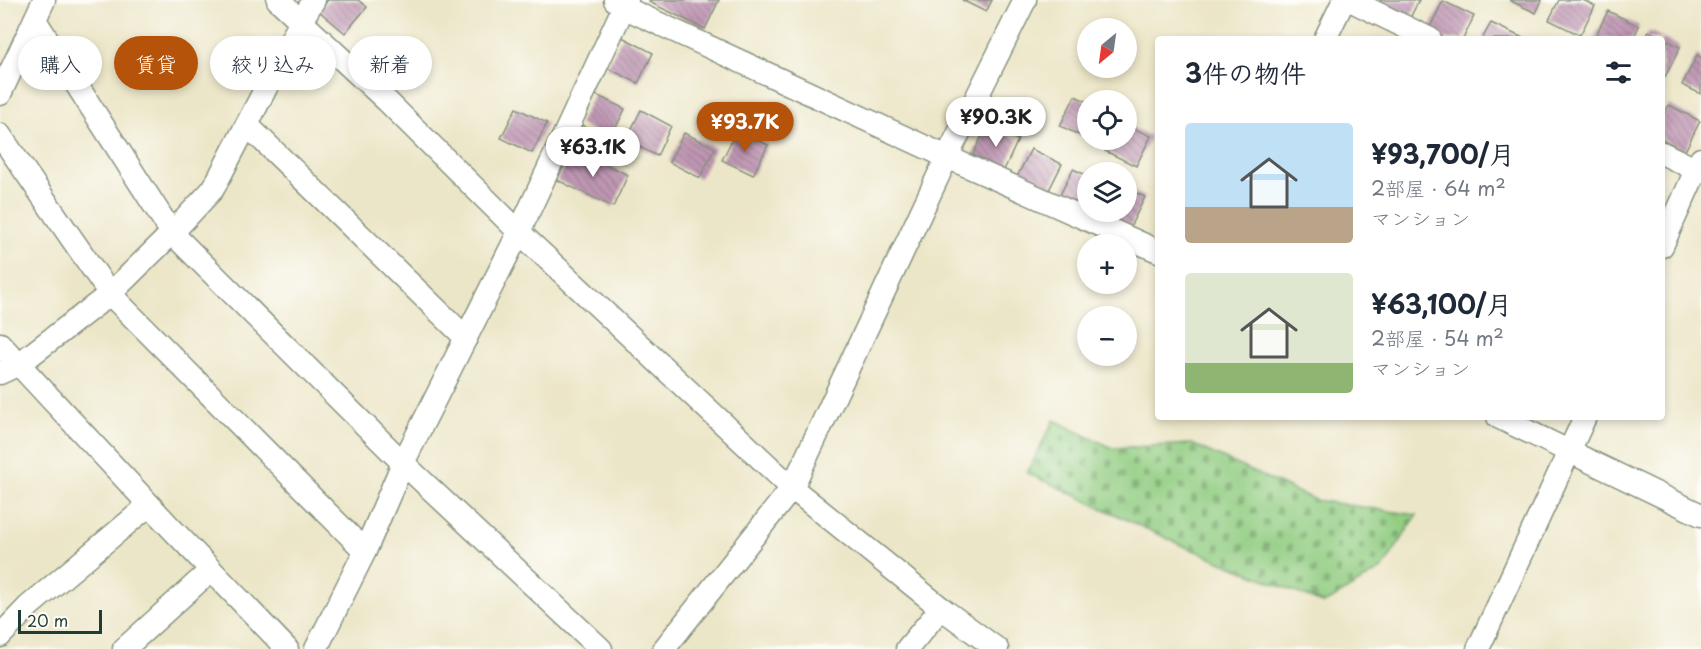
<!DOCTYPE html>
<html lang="ja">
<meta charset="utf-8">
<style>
body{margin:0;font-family:"Playpen Sans","Klee One",sans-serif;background:#f6f6f7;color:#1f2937;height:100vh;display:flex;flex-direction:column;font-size:22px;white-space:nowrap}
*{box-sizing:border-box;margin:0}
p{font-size:20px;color:#747a83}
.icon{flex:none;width:33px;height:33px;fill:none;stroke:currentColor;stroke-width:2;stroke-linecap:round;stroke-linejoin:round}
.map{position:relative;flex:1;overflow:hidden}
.drawer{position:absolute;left:1155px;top:36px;width:510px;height:384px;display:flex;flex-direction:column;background:#fff;border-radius:6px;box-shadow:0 3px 9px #0003}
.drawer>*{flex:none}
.hud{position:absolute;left:18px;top:36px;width:570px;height:54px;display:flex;gap:12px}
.needle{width:39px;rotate:209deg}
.fabs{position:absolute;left:1077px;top:18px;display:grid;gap:12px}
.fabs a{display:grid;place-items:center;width:60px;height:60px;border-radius:50%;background:#fff;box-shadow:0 3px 9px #0003;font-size:30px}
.scale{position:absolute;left:18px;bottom:15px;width:84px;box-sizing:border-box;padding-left:6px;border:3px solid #1f3d34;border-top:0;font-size:16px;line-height:21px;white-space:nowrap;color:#1f3d34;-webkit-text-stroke:4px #fdfcf7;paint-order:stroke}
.price{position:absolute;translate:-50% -51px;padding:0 14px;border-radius:21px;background:#fff;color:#222;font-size:20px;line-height:39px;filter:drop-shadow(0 2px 3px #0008)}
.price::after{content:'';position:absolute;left:50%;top:36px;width:18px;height:14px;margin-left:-9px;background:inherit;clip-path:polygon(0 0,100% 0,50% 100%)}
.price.selected{background:#b45309;color:#fff}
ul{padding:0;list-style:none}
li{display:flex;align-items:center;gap:18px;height:150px;padding:0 30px}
li span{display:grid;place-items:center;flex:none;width:168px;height:120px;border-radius:6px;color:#555}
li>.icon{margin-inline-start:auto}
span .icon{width:72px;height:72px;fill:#fffc;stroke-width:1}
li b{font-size:26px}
h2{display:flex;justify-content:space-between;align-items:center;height:72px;padding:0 30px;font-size:26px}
.chip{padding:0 21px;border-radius:27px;background:#fff;box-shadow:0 3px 9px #0003;font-size:21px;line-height:54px}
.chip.selected{background:#b45309;color:#fff}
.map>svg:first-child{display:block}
.cemetery{fill:url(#cemetery-stones);stroke:#58855b;stroke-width:1.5}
.building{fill:url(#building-back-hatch)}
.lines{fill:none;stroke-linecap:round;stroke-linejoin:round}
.street-casing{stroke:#86927e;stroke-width:25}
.street{stroke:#fff;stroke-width:22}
</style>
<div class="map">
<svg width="1701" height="649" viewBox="0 0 1701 649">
<defs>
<pattern id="cemetery-stones" width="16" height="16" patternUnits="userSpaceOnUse" patternTransform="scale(1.5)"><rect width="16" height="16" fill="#92cd82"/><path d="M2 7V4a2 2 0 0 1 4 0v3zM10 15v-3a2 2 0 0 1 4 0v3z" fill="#77a86b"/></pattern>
<pattern id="building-back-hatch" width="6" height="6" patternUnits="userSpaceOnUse" patternTransform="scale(1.5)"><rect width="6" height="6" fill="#c097b4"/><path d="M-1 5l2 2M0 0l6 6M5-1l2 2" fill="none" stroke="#9b7c93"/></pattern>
</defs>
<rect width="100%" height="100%" fill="#fdfcf7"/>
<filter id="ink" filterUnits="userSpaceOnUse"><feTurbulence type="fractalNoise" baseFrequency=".0167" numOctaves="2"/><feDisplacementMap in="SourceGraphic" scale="12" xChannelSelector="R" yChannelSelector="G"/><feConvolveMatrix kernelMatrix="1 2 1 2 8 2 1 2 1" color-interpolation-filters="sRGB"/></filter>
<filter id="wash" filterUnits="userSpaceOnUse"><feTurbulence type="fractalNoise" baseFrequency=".008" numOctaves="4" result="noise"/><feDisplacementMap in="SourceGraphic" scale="24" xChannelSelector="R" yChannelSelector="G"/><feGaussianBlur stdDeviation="1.35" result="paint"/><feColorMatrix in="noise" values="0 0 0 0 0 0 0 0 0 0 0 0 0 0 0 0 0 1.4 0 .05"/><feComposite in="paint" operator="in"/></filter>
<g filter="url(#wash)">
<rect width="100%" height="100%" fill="#ece6c8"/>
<polygon class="cemetery" points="1054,420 1112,448 1192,444 1315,500 1417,515 1383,568 1324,604 1181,545 1027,473"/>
<g id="blocks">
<g class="building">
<polygon points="328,0 358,0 367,7 345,33 319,11"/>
<polygon points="650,0 719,0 705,29 649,2"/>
<polygon points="962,0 992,0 986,12"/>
<polygon points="1381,0 1419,0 1409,20 1378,5"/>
<polygon points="1509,0 1542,0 1536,13"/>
<polygon points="1559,0 1583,0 1595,6 1580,35 1549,20"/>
<polygon points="1443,1 1474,16 1463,39 1444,39 1428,31"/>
<polygon points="1608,11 1639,26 1633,39 1594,39"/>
<polygon points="1491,23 1525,39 1482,39"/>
<polygon points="1649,31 1680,47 1665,77 1662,76 1662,39 1645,39"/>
<polygon points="622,37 653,53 638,83 607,68"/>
<polygon points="1697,55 1701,57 1701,94 1682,85"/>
<polygon points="594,94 625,109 610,139 579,124"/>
<polygon points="1075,96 1088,102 1088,139 1060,126"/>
<polygon points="1669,105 1700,121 1685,151 1662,139 1662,119"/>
<polygon points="516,108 547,123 532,153 501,138"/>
<polygon points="641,110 671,126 657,156 626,140"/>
<polygon points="987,125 1018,140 1004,170 973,155"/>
<polygon points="1126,125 1151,136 1136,166 1105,151 1111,140 1126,140"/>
<polygon points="737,130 768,145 753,175 722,160"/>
<polygon points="684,133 715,148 700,178 669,162"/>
<polygon points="573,148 628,175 613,207 557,180"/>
<polygon points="1031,149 1062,164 1047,194 1016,179"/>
<polygon points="1073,169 1088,176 1088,212 1058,199"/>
<polygon points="1126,188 1145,197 1130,227 1099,212 1126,212"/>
</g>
</g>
</g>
<g filter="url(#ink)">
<use href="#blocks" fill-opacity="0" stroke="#86927e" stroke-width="1.5"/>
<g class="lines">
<defs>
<g id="street">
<polyline points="278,0 386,100 519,232 792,488 941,608 997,649"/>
<polyline points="615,0 623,7 947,157 1158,251"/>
<polyline points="1350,0 1430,39"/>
<polyline points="35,20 172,233 403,463 601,649"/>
<polyline points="1325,39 1344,0"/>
<polyline points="0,94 44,0"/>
<polyline points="247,125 466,338"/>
<polyline points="0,135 110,294 365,551"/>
<polyline points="1662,153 1701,172"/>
<polyline points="1662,246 1701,159"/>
<polyline points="0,344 170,527 287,649"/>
<polyline points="0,373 19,364 110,294 172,233 213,189 301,21 314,0"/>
<polyline points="1498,417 1701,515"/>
<polyline points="0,636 29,606 149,505"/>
<polyline points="124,649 211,570"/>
<polyline points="316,649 365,551 403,463 519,232 627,0"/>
<polyline points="664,649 792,488 947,157 1025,0"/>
<polyline points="907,649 941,608"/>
<polyline points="1478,649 1585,417"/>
</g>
</defs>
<use href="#street" class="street-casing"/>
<use href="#street" class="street"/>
</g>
</g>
</svg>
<div class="fabs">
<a><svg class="needle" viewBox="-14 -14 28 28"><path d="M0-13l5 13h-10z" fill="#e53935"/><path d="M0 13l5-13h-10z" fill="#747a83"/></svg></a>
<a><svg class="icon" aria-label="locate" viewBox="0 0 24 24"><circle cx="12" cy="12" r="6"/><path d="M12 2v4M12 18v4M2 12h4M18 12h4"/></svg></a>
<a><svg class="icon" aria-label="layers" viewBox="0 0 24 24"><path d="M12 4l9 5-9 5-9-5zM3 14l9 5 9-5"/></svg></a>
<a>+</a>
<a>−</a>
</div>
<div class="scale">20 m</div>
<b class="price" style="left:996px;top:148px">¥90.3K</b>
<b class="price selected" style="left:745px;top:153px">¥93.7K</b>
<b class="price" style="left:593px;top:178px">¥63.1K</b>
<div class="hud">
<a class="chip">購入</a>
<a class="chip selected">賃貸</a>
<a class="chip">絞り込み</a>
<a class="chip">新着</a>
</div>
<section class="drawer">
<h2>3件の物件<svg class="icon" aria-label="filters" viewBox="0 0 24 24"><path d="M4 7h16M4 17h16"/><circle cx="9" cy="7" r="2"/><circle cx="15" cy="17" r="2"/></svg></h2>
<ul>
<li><span style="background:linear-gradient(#bfe0f5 70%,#b9a48a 0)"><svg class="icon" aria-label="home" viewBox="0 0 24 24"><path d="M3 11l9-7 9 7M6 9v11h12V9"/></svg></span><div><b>¥93,700/月</b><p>2部屋 · 64 m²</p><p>マンション</p></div></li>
<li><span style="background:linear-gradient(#dfe7d0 75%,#8fb573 0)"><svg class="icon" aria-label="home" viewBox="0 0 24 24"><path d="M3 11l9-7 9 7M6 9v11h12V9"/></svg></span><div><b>¥63,100/月</b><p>2部屋 · 54 m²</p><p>マンション</p></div></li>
</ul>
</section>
</div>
